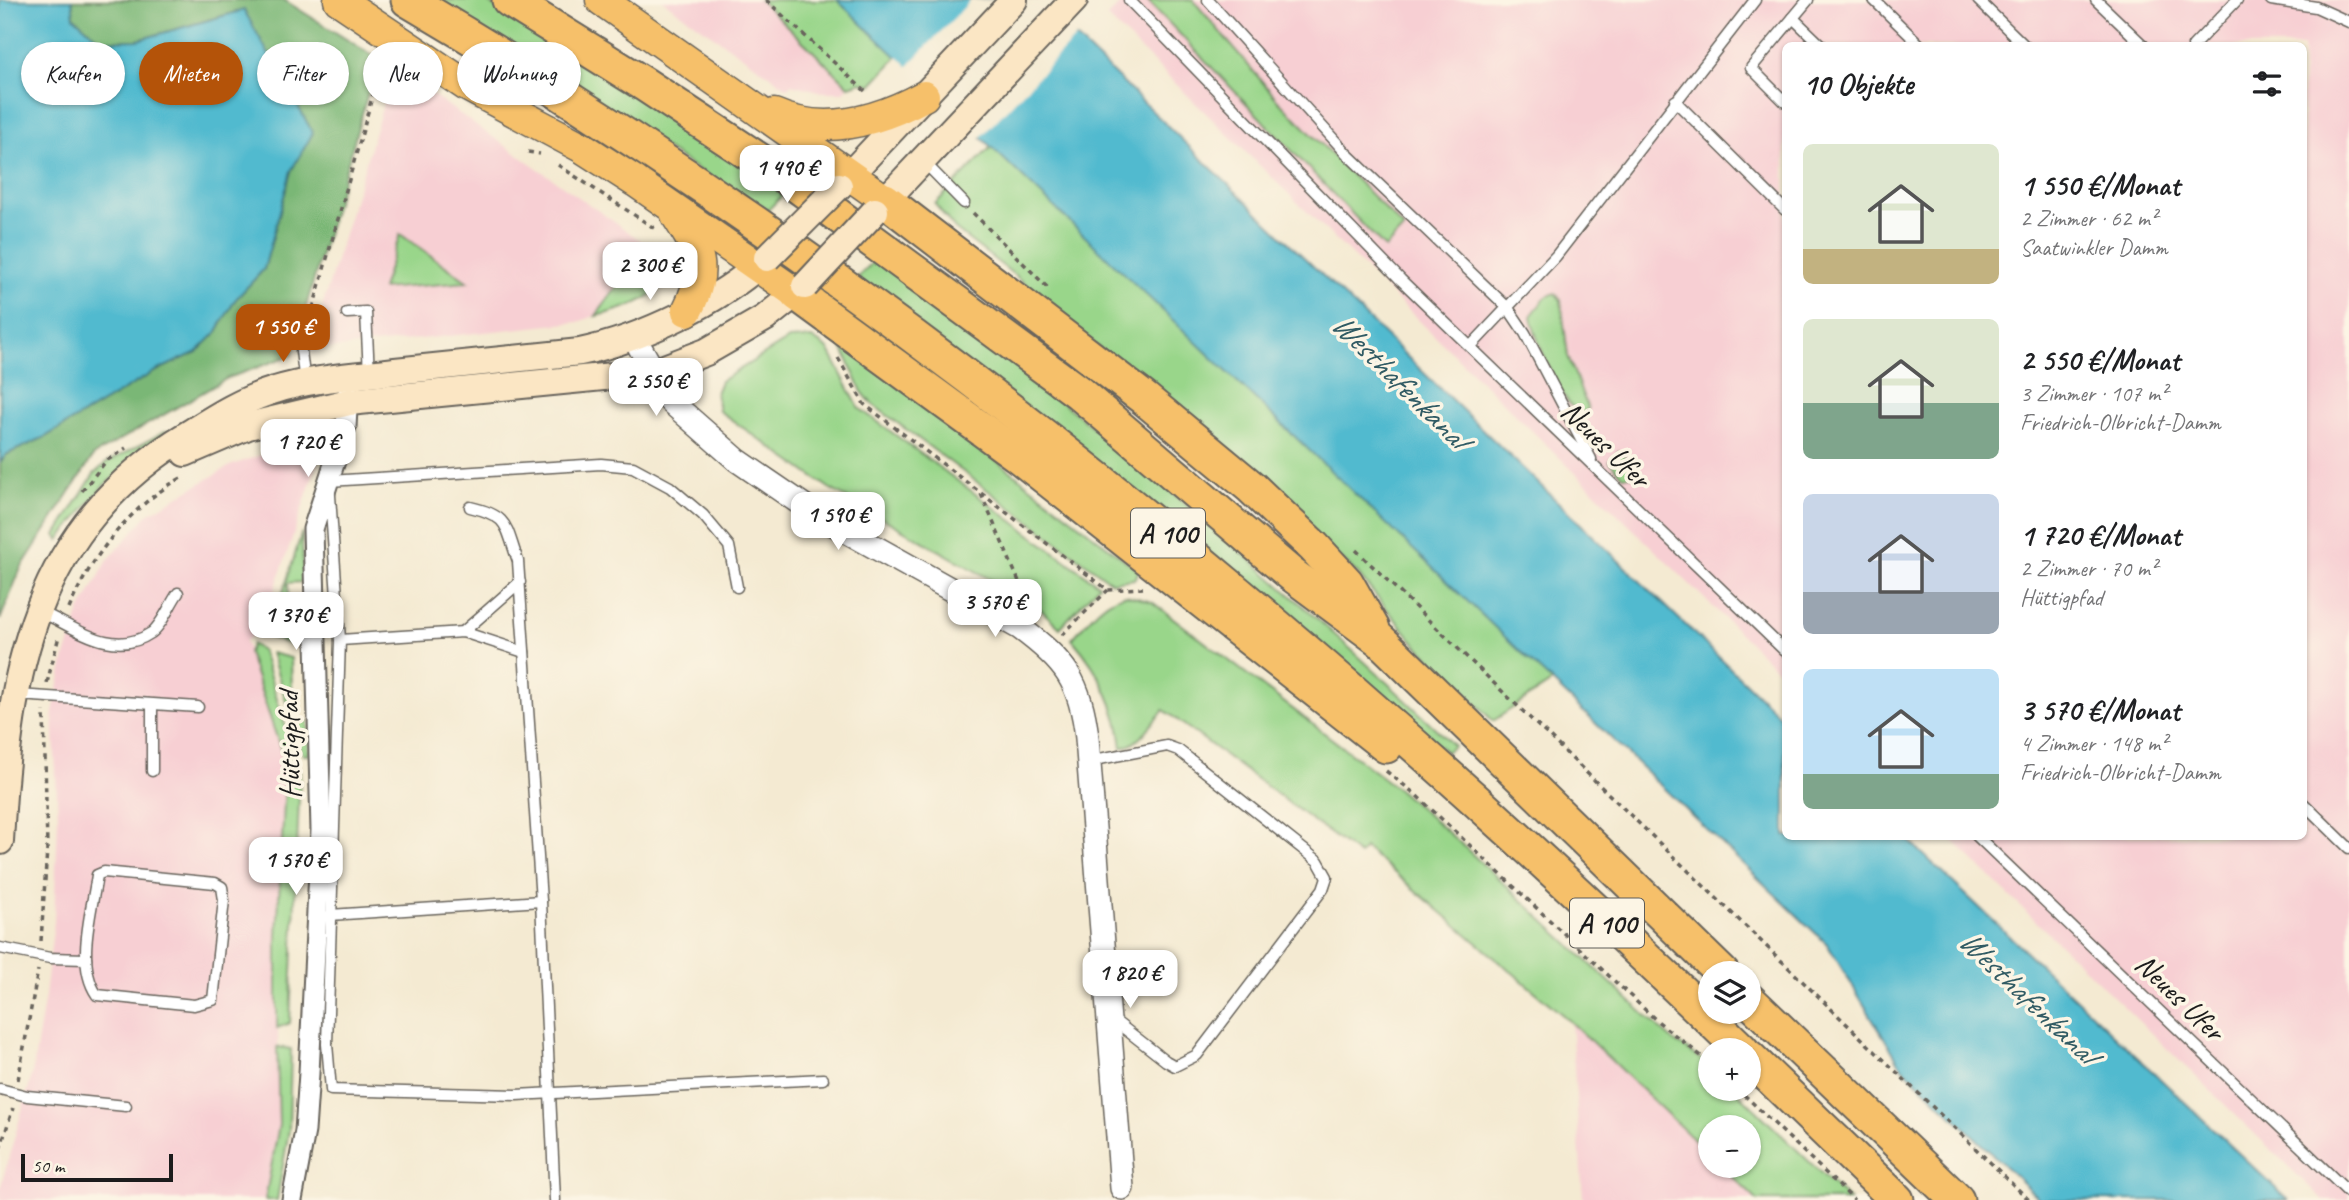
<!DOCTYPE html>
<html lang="de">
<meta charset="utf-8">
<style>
body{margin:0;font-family:Caveat,sans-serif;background:#f2f2f2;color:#202124;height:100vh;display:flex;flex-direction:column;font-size:26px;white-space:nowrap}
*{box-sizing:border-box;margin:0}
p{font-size:23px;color:#757577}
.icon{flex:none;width:38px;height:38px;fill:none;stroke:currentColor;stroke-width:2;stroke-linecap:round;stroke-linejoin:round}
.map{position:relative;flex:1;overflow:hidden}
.details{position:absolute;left:1782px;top:42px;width:525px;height:798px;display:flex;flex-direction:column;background:#fff;border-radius:10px;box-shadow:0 2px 5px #0004}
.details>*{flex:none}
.banner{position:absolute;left:21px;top:42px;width:665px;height:63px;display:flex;gap:14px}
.fabs{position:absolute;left:1698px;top:961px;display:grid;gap:14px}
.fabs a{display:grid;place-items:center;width:63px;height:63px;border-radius:50%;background:#fff;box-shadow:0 2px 5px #0004;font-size:35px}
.scale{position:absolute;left:21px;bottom:18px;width:152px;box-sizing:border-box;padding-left:7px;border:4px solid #1c1c1c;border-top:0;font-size:19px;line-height:24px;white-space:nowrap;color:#1c1c1c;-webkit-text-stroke:5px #fcf5e5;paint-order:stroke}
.price{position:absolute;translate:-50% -60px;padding:0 16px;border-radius:14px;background:#fff;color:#222;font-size:23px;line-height:46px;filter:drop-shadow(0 2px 4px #0008)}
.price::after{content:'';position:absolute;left:50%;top:42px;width:21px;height:16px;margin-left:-10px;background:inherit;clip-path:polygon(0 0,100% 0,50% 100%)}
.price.on{background:#b45309;color:#fff}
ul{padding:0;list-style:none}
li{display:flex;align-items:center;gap:21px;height:175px;padding:0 21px}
li span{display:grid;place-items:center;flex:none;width:196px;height:140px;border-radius:10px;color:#555}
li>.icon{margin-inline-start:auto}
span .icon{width:84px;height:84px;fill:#fffc;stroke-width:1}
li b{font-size:30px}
h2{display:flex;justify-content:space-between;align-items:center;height:84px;padding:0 21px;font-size:30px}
.chip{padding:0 24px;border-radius:32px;background:#fff;box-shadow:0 2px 5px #0004;font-size:24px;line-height:63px}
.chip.on{background:#b45309;color:#fff}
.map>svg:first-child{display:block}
.built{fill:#f7cfd3}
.green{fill:#99d68a;stroke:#5a7953;stroke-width:2}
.forest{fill:#7ab776;stroke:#4b6a49;stroke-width:2}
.water{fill:#51bacf;stroke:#366b76;stroke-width:2}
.pier{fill:#f4ead2}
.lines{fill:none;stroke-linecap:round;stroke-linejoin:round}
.service-casing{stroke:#68645c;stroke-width:13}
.minor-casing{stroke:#68645c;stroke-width:23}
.tertiary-casing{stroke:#68645c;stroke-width:26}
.secondary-casing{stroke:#68645c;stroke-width:30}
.primary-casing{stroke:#68645c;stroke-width:33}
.motorway-casing{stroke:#68645c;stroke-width:37}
.path{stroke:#68645c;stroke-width:3.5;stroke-dasharray:5 5;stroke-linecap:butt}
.service{stroke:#fff;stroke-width:10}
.minor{stroke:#fff;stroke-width:19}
.tertiary{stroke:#fff;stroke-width:23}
.secondary{stroke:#fbe6c4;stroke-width:26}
.primary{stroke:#f6c06b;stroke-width:30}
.motorway{stroke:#f6c06b;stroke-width:33}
.secondary-bridge-casing{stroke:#68645c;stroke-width:30;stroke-linecap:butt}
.secondary-bridge{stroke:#fbe6c4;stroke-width:26}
.labels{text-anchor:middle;stroke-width:7;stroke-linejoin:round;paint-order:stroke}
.shield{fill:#fcf5e5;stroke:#5f5d58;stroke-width:2}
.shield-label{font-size:28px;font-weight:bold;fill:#1c1c1c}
.street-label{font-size:30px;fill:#1c1c1c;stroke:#fcf5e5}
.water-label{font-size:32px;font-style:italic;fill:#315b64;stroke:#fcf5e5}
</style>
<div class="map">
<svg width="2349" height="1200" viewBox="0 0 2349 1200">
<rect width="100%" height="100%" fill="#fcf5e5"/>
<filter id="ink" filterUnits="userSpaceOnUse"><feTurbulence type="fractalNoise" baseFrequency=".0143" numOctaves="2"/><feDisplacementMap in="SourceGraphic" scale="14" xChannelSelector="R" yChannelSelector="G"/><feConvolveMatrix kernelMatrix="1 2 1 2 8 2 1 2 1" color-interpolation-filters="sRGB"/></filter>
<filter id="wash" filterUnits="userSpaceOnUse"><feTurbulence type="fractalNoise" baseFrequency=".00686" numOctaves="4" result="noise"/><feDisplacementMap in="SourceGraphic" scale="28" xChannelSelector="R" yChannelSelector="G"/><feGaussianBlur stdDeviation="1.57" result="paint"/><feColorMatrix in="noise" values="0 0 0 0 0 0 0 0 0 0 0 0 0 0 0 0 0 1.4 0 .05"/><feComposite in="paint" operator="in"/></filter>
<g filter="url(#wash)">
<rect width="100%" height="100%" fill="#f4ead2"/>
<g class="built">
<polygon points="662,0 760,0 849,86 844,92 823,92 791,84 788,88"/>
<polygon points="1124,0 2349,0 2349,1200 2323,1200 1949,837 2303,836 2303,46 1785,46 1785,677 1107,17"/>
<polygon points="400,72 667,259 671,273 664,286 651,296 578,322 309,351 388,88"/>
<polygon points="319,442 322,449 267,613 262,612 255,633 245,641 286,765 277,937 279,1125 265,1200 0,1200 0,1189 32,1075 45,996 54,922 58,817 53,712 65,656 80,611 108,560 148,514 232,465 273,451"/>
<polygon points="1571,1022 1710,1155 1710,1166 1721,1166 1757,1200 1583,1200"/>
</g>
<g class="green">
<polygon points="436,0 484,0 589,64 785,193 765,213"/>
<polygon points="760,0 837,0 898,56 871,85 861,82 849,86"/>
<polygon points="1147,0 1193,0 1277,99 1404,228 1385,248"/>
<polygon points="992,146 1553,681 1493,721 1415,643 1357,573 1017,277 955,229 935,204"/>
<polygon points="400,234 468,282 382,289"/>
<path d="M647,245l20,14 4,14c-15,27 -46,36 -75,43z"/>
<path d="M877,258c201,152 395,312 577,488l-8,6 -589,-474z"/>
<path d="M1555,293l6,7 7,56 20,53 -6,4c-18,-2 -49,-79 -51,-97l15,-19z"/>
<polygon points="837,336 1139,571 1134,579 1112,582 1107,579 872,404 862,392"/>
<polygon points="812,338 828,349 859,408 1099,585 1060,628 1037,606 829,488 719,411 716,393 721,381 789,339"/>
<polygon points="166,431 169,433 103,486 59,540 56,535 94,474 106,463"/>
<polygon points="1619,451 1641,472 1638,476 1623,476 1609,461"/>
<polygon points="302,532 303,582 288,583 290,644 269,637"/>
<path d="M1126,595l26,7 247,188 59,51 212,197 39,27 1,23 24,1 115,111h-92l-36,-34h27v-39h-38v28l-139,-133 -206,-174 -6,7 -195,-145c-13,13 -22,33 -42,38 -4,-41 -23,-78 -50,-109 15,-16 31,-41 54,-44z"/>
<polygon points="252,644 262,651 300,773 290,1023 277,1028 277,936 286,765 248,652"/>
<polygon points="271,653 291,658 293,721 308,721 309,755 303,755"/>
<polygon points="277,1047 291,1049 289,1130 277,1200 265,1200 279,1125"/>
</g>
<polygon class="forest" points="72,0 284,0 378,59 292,355 228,378 94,455 21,568 0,620 0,462 7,454 45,437 154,372 197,352 216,333 235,300 264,269 291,171 312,133 236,12 138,40 101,41 74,17"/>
<g class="water">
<polygon points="0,0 72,0 74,17 101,41 138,40 244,10 313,133 291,171 264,269 235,300 216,333 197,352 154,372 45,437 7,454 0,462"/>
<polygon points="837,0 1037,0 1785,721 1785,836 1905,837 2288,1200 2040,1200 1902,1067 1827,944"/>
</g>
<polygon class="pier" points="971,0 1042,0 1084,40 1078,35 979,139 895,59 898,56 908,66"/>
</g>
<g filter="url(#ink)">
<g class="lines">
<defs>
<g id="service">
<polyline points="1129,0 1401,280 1785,651"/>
<polyline points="1208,0 1347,154 1508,308 1525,333 1591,459"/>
<polyline points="1874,0 1921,46"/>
<polyline points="1978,0 2025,46"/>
<polyline points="2096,0 2144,46"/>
<polyline points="2271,0 2316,7 2349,22"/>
<polyline points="1793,18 1822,46"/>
<polyline points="2193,46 2237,0"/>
<polyline points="1675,101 1785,210"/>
<polyline points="1785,102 1751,68 1808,0"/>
<polyline points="924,162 964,203"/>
<polyline points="347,313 366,312 369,374"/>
<polyline points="1471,346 1556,256 1755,0"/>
<polyline points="301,351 305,383"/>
<path d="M470,507c40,9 35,19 48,54l23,340 14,299"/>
<path d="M41,612c34,15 72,47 110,21 11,-8 19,-29 27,-40"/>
<polyline points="463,632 520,582"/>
<polyline points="340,640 329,481 601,464 633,467 670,487 703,515 729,546 737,587"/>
<polyline points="524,652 463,632 340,640 327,1044 331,1090 516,1095 823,1079"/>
<polyline points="18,695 198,707"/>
<polyline points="152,705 152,771"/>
<polyline points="1089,761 1167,746 1178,750 1318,861 1327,877 1323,889 1197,1055 1175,1066 1166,1061 1111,1018"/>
<polyline points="2303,803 2349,848"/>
<polyline points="1977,836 2349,1193"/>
<path d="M104,872l111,11 7,4 2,13 -11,100 -19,5 -97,-10c-22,-31 -5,-84 0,-120z"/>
<polyline points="330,915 541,901"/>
<polyline points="0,948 50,958 86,959"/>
<polyline points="0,1089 27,1096 126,1106"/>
</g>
<polyline id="minor" points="292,1200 305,1131 309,1073 321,830 313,529 346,427 348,392"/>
<path id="tertiary" d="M634,337l37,65 66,58 82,56 201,112c45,33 61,54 67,110l35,450"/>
<g id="secondary">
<polyline points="839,186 1014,0"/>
<polyline points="875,211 1074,0"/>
<polyline points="185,453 248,426 349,402 654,372 706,352 765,318 805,286"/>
<path d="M0,841c9,-169 32,-314 190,-408 27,-17 54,-34 85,-43 38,-12 81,-14 120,-19 62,-6 123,-13 185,-19 62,-13 141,-51 187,-94"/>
</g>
<g id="primary">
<polyline points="339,0 467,86 583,148 636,182 797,294"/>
<polyline points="601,0 885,200"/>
<path d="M774,114c51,23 104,7 150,-18"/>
<path d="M676,215c24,37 33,53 11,96"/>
</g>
<g id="motorway">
<path d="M408,0c490,288 927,655 1334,1050"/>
<polyline points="509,0 644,84 791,181 1078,392 1291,574 1380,640 1722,973"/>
<polyline points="885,200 1145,399 1251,487 1314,547 1347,583 1373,629"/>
<polyline points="797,294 1017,455 1386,746"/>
<polyline points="1748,999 1957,1200"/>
<polyline points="1748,1056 1897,1200"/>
</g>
</defs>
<use href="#service" class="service-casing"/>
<use href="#minor" class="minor-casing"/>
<use href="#tertiary" class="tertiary-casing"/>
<use href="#secondary" class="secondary-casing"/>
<use href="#primary" class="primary-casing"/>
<use href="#motorway" class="motorway-casing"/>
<g class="path">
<polyline points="766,0 865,91"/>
<polyline points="528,152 540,154"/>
<polyline points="558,165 654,228"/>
<polyline points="973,213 1049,289"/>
<polyline points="305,337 383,58"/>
<polyline points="838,358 864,404 1108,590 1143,588"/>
<polyline points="82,491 106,461 126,448"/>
<polyline points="981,494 1031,609"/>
<polyline points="1356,550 2029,1200"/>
<path d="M69,609c22,-53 62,-104 114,-132"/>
<polyline points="1062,635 1108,590"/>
<polyline points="47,683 59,636"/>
<polyline points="1386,771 1414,793 1656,1020 1710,1063"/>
<polyline points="41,941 47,849 44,711"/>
<polyline points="18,1080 38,970"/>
<polyline points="1737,1088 1854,1200"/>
<polyline points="0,1149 13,1108"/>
</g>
<use href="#service" class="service"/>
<use href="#minor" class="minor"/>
<use href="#tertiary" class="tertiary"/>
<use href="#secondary" class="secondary"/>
<use href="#primary" class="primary"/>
<use href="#motorway" class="motorway"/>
<defs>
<g id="secondary-bridge">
<polyline points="767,258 839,186"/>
<polyline points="805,286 875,211"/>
</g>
</defs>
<use href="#secondary-bridge" class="secondary-bridge-casing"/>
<use href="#secondary-bridge" class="secondary-bridge"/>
</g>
</g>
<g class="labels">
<g class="shield">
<rect x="1131" y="508.5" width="74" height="49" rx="5"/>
<rect x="1570" y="898.5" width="74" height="49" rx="5"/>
</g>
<g class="shield-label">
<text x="1168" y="543">A 100</text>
<text x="1607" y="933">A 100</text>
</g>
<g class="street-label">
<text transform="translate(1606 444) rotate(44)" y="10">Neues Ufer</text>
<text transform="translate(289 745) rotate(-91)" y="10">Hüttigpfad</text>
<text transform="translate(2180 997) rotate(44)" y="10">Neues Ufer</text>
</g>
<g class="water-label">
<text transform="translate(1400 380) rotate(45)" y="11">Westhafenkanal</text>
<text transform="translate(2028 996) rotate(44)" y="11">Westhafenkanal</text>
</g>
</g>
</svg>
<div class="fabs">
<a><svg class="icon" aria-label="layers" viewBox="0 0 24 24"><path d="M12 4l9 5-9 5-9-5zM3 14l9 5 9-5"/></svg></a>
<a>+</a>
<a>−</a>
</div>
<div class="scale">50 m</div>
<b class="price" style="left:787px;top:205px">1 490 €</b>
<b class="price" style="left:650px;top:302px">2 300 €</b>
<b class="price on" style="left:283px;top:364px">1 550 €</b>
<b class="price" style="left:656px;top:418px">2 550 €</b>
<b class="price" style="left:308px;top:479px">1 720 €</b>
<b class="price" style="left:838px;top:552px">1 590 €</b>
<b class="price" style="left:995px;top:639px">3 570 €</b>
<b class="price" style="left:296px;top:652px">1 370 €</b>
<b class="price" style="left:296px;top:897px">1 570 €</b>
<b class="price" style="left:1130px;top:1010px">1 820 €</b>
<div class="banner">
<a class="chip">Kaufen</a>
<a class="chip on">Mieten</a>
<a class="chip">Filter</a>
<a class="chip">Neu</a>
<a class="chip">Wohnung</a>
</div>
<section class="details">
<h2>10 Objekte<svg class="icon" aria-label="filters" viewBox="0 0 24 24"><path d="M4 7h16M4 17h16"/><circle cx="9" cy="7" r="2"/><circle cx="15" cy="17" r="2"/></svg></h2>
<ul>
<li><span style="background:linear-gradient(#dfe7d0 75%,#c2b280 0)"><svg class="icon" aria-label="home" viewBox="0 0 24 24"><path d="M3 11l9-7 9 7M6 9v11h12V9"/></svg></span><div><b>1 550 €/Monat</b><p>2 Zimmer · 62 m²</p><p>Saatwinkler Damm</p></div></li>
<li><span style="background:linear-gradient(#dfe7d0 60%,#7fa58c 0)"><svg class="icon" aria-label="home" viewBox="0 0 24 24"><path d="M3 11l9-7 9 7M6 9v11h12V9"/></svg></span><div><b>2 550 €/Monat</b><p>3 Zimmer · 107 m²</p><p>Friedrich-Olbricht-Damm</p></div></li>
<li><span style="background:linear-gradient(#c9d6e8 70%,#9aa5b1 0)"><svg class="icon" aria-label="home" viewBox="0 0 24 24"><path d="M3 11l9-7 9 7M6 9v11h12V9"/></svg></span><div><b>1 720 €/Monat</b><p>2 Zimmer · 70 m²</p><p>Hüttigpfad</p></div></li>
<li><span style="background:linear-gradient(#bfe0f5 75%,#7fa58c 0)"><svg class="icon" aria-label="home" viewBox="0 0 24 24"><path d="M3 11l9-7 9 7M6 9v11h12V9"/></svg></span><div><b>3 570 €/Monat</b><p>4 Zimmer · 148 m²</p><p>Friedrich-Olbricht-Damm</p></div></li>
</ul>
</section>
</div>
